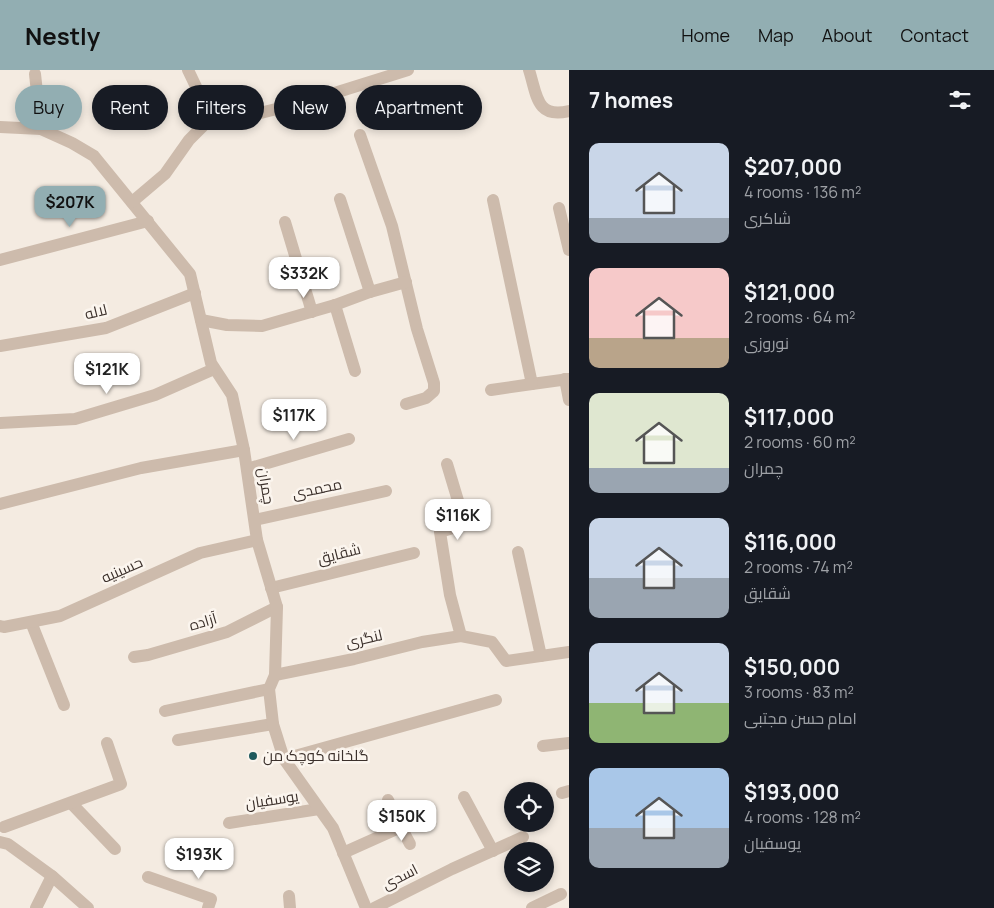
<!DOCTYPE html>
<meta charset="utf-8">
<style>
body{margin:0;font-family:Manrope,Cairo,sans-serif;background:#242831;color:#f1f3f6;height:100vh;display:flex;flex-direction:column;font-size:19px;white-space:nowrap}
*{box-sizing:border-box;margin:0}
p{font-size:16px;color:#9ea1a6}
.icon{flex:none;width:28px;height:28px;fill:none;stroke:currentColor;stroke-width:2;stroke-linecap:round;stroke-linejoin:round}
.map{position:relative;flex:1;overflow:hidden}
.drawer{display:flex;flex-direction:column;background:#171b24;width:425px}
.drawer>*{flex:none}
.guide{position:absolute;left:15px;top:15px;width:475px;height:45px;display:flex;gap:10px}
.buttons{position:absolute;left:504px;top:712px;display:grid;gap:10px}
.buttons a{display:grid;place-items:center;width:50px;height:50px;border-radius:50%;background:#171b24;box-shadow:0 2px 8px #0003;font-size:25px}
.price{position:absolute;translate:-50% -42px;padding:0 11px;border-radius:10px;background:#fff;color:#222;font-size:16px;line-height:32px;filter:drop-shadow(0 1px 2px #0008)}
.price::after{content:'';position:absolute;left:50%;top:30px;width:15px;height:11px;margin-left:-8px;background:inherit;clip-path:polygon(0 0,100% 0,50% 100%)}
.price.on{background:#92aeb2;color:#111}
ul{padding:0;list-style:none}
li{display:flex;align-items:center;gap:15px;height:125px;padding:0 20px}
li span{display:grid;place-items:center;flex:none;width:140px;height:100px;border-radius:10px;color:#555}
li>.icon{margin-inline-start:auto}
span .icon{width:60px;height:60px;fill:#fffc;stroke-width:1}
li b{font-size:21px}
h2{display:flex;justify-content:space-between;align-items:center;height:60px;padding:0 20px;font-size:21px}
.tag{padding:0 18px;border-radius:22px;background:#171b24;box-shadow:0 2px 8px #0003;font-size:18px;line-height:45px}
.tag.on{background:#92aeb2;color:#111}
header{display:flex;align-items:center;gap:30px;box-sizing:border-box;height:70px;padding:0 25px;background:#92aeb2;color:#111}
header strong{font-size:24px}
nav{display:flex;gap:28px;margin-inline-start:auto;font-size:18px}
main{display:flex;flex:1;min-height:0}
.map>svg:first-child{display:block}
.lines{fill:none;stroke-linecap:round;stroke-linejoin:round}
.minor{stroke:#cdbbac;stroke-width:12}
.tertiary{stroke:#cdbbac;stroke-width:12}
.poi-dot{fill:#1f5a5e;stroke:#fbf5ee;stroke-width:2}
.labels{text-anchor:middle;stroke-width:5;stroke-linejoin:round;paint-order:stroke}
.street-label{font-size:15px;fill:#3b302b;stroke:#fbf5ee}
.poi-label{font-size:15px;fill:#3b302b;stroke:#fbf5ee;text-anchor:start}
</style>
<header>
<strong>Nestly</strong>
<nav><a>Home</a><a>Map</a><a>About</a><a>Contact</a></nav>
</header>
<main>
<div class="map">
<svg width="569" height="838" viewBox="0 0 569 838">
<rect width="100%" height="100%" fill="#f4ebe1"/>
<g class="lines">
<g class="minor">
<path d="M529,0c8,25 7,49 40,41"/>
<polyline points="35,4 41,59"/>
<polyline points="211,48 240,48 309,31 408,0"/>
<polyline points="360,65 392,156 417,259 434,313 434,321 426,328 406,334"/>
<polyline points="340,129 370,222"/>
<polyline points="493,130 532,314 569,309"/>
<polyline points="559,138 569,180"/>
<polyline points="285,152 312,242"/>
<polyline points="0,190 148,151"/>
<polyline points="335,235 355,301"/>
<polyline points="201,250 227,255 262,256 335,235 370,222 406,212"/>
<polyline points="0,276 106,258 195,223"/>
<polyline points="565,309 569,330"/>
<polyline points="491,320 532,314"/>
<polyline points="0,353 75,349 155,325 214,299"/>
<polyline points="447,394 465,454 440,462 450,525 461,566"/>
<polyline points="247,399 349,369"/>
<polyline points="0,434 141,398 244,380"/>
<polyline points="255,450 386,421"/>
<polyline points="518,482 541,586"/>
<polyline points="271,518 414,483"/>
<polyline points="31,552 64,635"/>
<polyline points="0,556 4,557 60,546 200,483 257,470"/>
<polyline points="134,587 148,585 227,562 277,537"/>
<polyline points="275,605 354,589 422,572 461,566 492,572 506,591 569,582"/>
<polyline points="165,641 269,619"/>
<polyline points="178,670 273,654"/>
<polyline points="543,676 569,673"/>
<polyline points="284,689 496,630"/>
<polyline points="562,723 569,721"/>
<polyline points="464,727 493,781"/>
<polyline points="71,733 115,779"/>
<polyline points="229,753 319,739"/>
<polyline points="4,757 121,714 107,673"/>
<polyline points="401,757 410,774"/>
<polyline points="343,783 401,757 388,730"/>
<polyline points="148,807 211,829 208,838"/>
<polyline points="289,826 290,838"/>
<polyline points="36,838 52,806"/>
<polyline points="374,838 452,799 523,767"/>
<polyline points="532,838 561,824"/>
</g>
<g class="tertiary">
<polyline points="0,57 41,59 72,73 94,86 190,204 211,293 232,325 244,380 257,470 277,537 275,605 269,619 273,654 284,689 333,758 366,838"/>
<polyline points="132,132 165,104 189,70 211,48 188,0"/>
<polyline points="0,772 8,774 52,806 88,838"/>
</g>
</g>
<circle class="poi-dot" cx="253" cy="686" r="5"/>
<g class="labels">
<g class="street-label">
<text transform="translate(96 242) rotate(-14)" y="5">لاله</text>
<text transform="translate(266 416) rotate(81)" y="5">چمران</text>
<text transform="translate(317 419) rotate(-12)" y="5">محمدی</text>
<text transform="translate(339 484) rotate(-14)" y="5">شقایق</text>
<text transform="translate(122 500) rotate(-24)" y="5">حسینیه</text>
<text transform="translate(203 552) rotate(-16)" y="5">آزاده</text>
<text transform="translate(364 569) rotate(-13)" y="5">لنگری</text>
<text transform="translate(272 730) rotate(-9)" y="5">یوسفیان</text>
<text transform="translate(400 807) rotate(-27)" y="5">اسدی</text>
</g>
<g class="poi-label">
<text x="263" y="691">گلخانه کوچک من</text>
</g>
</g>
</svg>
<div class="buttons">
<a><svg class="icon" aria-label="locate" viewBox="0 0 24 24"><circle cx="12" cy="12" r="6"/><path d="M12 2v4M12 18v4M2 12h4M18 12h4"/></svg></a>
<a><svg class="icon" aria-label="layers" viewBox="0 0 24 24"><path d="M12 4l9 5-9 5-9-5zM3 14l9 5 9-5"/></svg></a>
</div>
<b class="price on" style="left:70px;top:158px">$207K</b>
<b class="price" style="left:304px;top:229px">$332K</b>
<b class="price" style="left:107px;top:325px">$121K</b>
<b class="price" style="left:294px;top:371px">$117K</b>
<b class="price" style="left:458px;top:471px">$116K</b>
<b class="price" style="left:402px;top:772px">$150K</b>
<b class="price" style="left:199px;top:810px">$193K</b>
<div class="guide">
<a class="tag on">Buy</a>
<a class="tag">Rent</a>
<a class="tag">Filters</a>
<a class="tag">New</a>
<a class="tag">Apartment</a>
</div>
</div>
<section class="drawer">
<h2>7 homes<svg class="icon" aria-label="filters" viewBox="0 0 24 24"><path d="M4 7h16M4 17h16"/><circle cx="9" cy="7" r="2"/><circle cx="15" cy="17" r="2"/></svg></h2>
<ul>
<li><span style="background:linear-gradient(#c9d6e8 75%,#9aa5b1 0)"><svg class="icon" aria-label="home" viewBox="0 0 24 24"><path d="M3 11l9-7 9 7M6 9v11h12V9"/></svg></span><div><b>$207,000</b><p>4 rooms · 136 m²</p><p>شاکری</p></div></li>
<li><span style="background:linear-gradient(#f6c9c9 70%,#b9a48a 0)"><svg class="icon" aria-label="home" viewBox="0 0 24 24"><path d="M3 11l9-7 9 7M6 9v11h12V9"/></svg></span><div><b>$121,000</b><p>2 rooms · 64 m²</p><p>نوروزی</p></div></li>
<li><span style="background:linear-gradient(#dfe7d0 75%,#9aa5b1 0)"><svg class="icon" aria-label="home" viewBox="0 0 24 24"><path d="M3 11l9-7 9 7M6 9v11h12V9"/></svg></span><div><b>$117,000</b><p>2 rooms · 60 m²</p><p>چمران</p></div></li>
<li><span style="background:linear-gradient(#c9d6e8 60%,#9aa5b1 0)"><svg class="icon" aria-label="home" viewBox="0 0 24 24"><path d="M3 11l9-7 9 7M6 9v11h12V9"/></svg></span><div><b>$116,000</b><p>2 rooms · 74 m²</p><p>شقایق</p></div></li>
<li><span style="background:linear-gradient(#c9d6e8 60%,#8fb573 0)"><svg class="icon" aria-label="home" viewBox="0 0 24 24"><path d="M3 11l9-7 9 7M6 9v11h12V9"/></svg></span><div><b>$150,000</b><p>3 rooms · 83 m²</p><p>امام حسن مجتبی</p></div></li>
<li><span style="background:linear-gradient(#a9c7e8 60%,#9aa5b1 0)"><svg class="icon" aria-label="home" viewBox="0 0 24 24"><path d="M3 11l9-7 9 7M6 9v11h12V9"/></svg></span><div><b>$193,000</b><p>4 rooms · 128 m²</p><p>یوسفیان</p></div></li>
</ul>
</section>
</main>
